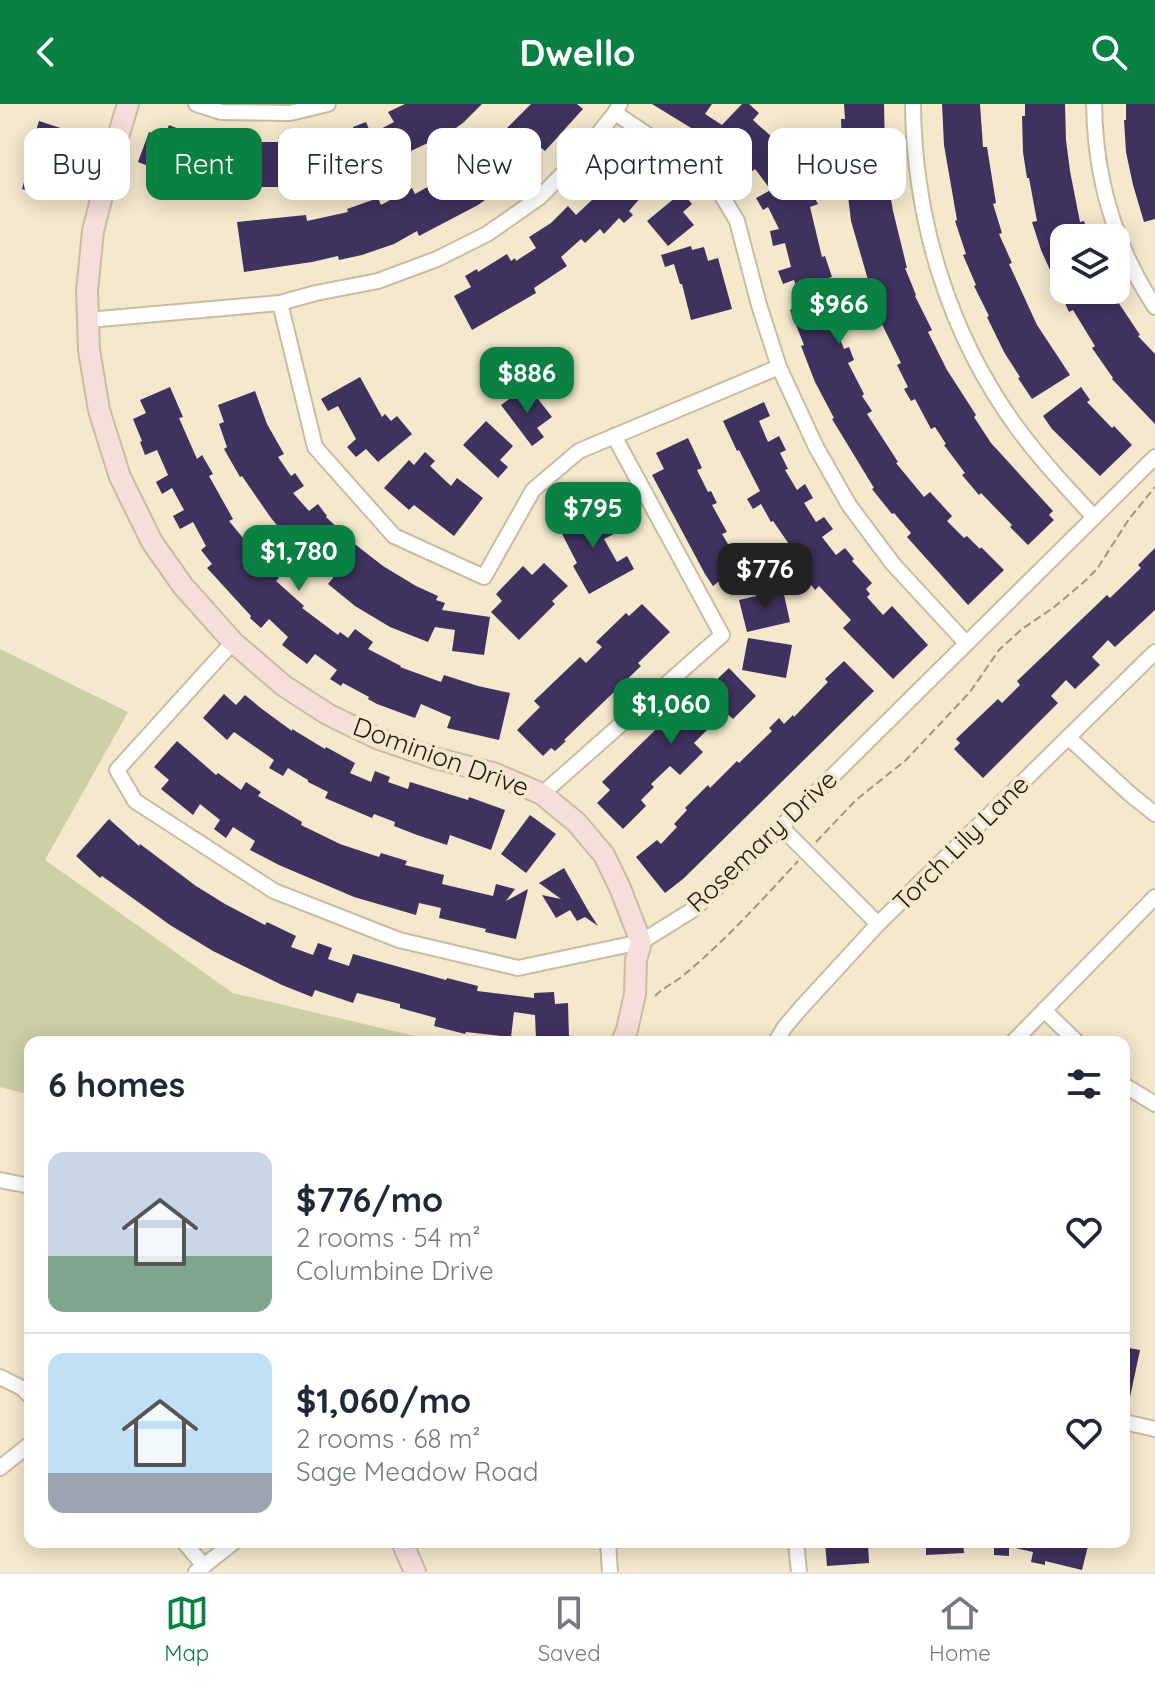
<!DOCTYPE html>
<meta charset="utf-8">
<style>
body{margin:0;font-family:Quicksand,sans-serif;background:#f6f6f7;color:#1f2937;height:100vh;display:flex;flex-direction:column;font-size:30px;white-space:nowrap}
*{box-sizing:border-box;margin:0}
p{font-size:26px;color:#747a83}
.icon{flex:none;width:44px;height:44px;fill:none;stroke:currentColor;stroke-width:2;stroke-linecap:round;stroke-linejoin:round}
.map{position:relative;flex:1;overflow:hidden}
.side{position:absolute;left:24px;top:932px;width:1106px;height:512px;display:flex;flex-direction:column;background:#fff;border-radius:16px;box-shadow:0 4px 20px #0003}
.side>*{flex:none}
.guide{position:absolute;left:24px;top:24px;width:1108px;height:72px;display:flex;gap:16px}
.tools{position:absolute;left:1050px;top:120px;display:grid;gap:16px}
.tools a{display:grid;place-items:center;width:80px;height:80px;border-radius:16px;background:#fff;box-shadow:0 4px 20px #0003;font-size:40px}
.price{position:absolute;translate:-50% -68px;padding:0 18px;border-radius:16px;background:#0b8043;color:#fff;font-size:26px;line-height:52px;filter:drop-shadow(0 2px 4px #0008)}
.price::after{content:'';position:absolute;left:50%;top:48px;width:24px;height:18px;margin-left:-12px;background:inherit;clip-path:polygon(0 0,100% 0,50% 100%)}
.price.active{background:#222;color:#fff}
ul{padding:0;list-style:none}
li{display:flex;align-items:center;gap:24px;height:200px;padding:0 24px}
li+li{border-top:2px solid #e0e1e3}
li span{display:grid;place-items:center;flex:none;width:224px;height:160px;border-radius:16px;color:#555}
li>.icon{margin-inline-start:auto}
span .icon{width:96px;height:96px;fill:#fffc;stroke-width:1}
li b{font-size:34px}
h2{display:flex;justify-content:space-between;align-items:center;height:96px;padding:0 24px;font-size:34px}
.tag{padding:0 28px;border-radius:16px;background:#fff;box-shadow:0 4px 20px #0003;font-size:28px;line-height:72px}
.tag.active{background:#0b8043;color:#fff}
header{display:flex;justify-content:space-between;align-items:center;height:104px;padding:0 24px;background:#0b8043;color:#fff;font-size:36px;font-weight:700}
.dock{display:flex;justify-content:space-around;align-items:center;height:112px;border-top:2px solid #e0e1e3;background:#fff;font-size:22px;color:#747a83}
.dock a{display:grid;justify-items:center;gap:4px}
.dock .active{color:#0b8043}
.map>svg:first-child{display:block}
.green{fill:#cdd0a5}
.building{fill:#3f325f}
.lines{fill:none;stroke-linecap:round;stroke-linejoin:round}
.street-casing{stroke:#c8bda2;stroke-width:18}
.secondary-casing{stroke:#c8bda2;stroke-width:24}
.path{stroke:#9e9581;stroke-width:2;stroke-dasharray:8 4;stroke-linecap:butt}
.street{stroke:#fff;stroke-width:14}
.secondary{stroke:#f6deda;stroke-width:20}
.labels{text-anchor:middle;stroke-width:8;stroke-linejoin:round;paint-order:stroke}
.street-label{font-size:26px;fill:#1f1b11;stroke:#f4e8cd}
</style>
<header><svg class="icon" aria-label="back" viewBox="0 0 24 24"><path d="M15 5l-7 7 7 7"/></svg>Dwello<svg class="icon" aria-label="search" viewBox="0 0 24 24"><circle cx="10" cy="10" r="6"/><path d="M15 15l6 6"/></svg></header>
<div class="map">
<svg width="1155" height="1468" viewBox="0 0 1155 1468">
<rect width="100%" height="100%" fill="#f4e8cd"/>
<polygon class="green" points="0,545 128,608 45,756 233,889 440,938 30,938 30,991 0,983"/>
<g class="building">
<polygon points="405,0 482,0 464,18 436,39 434,36 392,56 338,78 319,81 320,83 308,85 307,78 278,77 278,83 231,83 231,53 213,47 206,72 170,63 168,70 138,58 149,28 164,34 169,21 189,29 190,27 232,38 292,38 332,32 334,42 357,33 353,23 366,18 371,30 394,18 388,8"/>
<polygon points="531,0 577,0 583,5 545,47 540,43 520,62 525,67 515,76 514,75 478,101 419,132 417,127 394,140 362,151 339,156 338,152 312,158 244,168 237,118 306,111 307,117 348,108 347,105 378,94 381,101 412,84 415,90 438,77 436,73 447,66 453,76 490,51 485,46"/>
<polygon points="652,0 712,0 705,10 722,21 742,0 749,0 759,9 753,16 773,34 776,31 783,41 791,35 798,44 802,41 811,54 791,69 803,93 812,89 818,100 810,103 822,153 825,152 832,173 828,174 832,184 823,187 838,221 835,222 844,245 849,243 854,256 848,259 864,290 862,292 872,307 867,310 898,358 896,359 924,393 930,388 952,412 947,417 964,434 967,432 980,445 981,443 1004,466 968,501 907,433 911,429 894,409 892,410 872,385 874,384 832,315 834,314 815,278 801,242 804,241 790,206 802,201 794,176 783,180 778,167 791,163 785,139 773,142 770,127 779,125 768,103 763,106 756,94 771,86 755,65 743,74 735,63 746,54 727,37 719,45 697,25 696,27"/>
<polygon points="844,0 884,0 885,46 887,46 889,72 887,72 893,107 907,164 905,164 916,191 915,192 932,226 928,228 947,266 976,311 974,313 991,339 1053,407 1049,411 1054,416 1028,441 1010,423 1012,421 981,389 979,391 962,371 965,369 944,341 946,340 935,323 931,325 915,295 911,297 904,285 908,283 897,261 901,259 876,208 872,209 866,196 873,193 851,117 847,83 845,42 842,42 841,15 845,15"/>
<polygon points="942,0 980,0 983,43 987,43 996,99 993,100 1002,129 999,130 1012,159 1009,160 1037,221 1070,271 1032,295 1018,274 1020,273 1004,248 987,213 989,212 974,182 976,181 963,151 966,150 955,117 957,116 944,41"/>
<polygon points="1025,0 1065,0 1066,36 1070,67 1080,118 1084,117 1090,134 1064,134 1064,186 1110,186 1140,231 1138,232 1155,250 1155,320 1112,275 1113,274 1092,244 1095,242 1073,206 1069,208 1041,146 1032,118 1037,117 1029,74 1027,74 1023,48 1022,12 1025,12"/>
<polygon points="1126,0 1155,0 1155,115 1144,118 1133,81 1126,48 1124,16 1126,16"/>
<polygon points="39,17 82,31 71,64 72,64 64,96 22,85 34,43 31,42"/>
<polygon points="622,46 656,76 629,107 633,111 624,119 619,114 604,130 600,125 585,139 581,135 561,153 567,162 534,184 536,189 472,226 454,192 471,183 465,172 477,165 478,168 507,150 511,157 515,154 516,157 536,144 529,133 551,119 568,102 576,111 594,94 586,85 597,75 606,83 621,66 611,58"/>
<polygon points="682,88 692,100 683,108 694,121 668,142 647,117"/>
<polygon points="691,142 692,146 704,143 708,157 718,154 732,205 691,216 682,180 680,180 674,160 665,163 661,151"/>
<polygon points="360,273 382,313 385,310 391,317 397,312 412,330 378,358 366,345 356,353 347,343 356,335 338,302 328,307 321,295"/>
<polygon points="170,283 183,313 179,314 197,355 202,351 213,370 209,372 233,415 229,417 253,446 248,450 266,469 270,465 279,474 276,477 304,502 302,504 338,531 340,528 348,534 355,525 373,538 368,545 401,562 400,563 441,578 444,571 478,582 510,589 499,636 447,624 451,613 421,600 415,614 377,600 368,595 369,593 343,579 341,582 330,575 337,566 315,550 307,560 282,541 288,533 269,515 261,524 250,514 251,512 207,464 212,460 201,446 206,442 193,418 180,425 173,412 184,406 172,384 162,390 156,378 168,371 157,346 145,351 140,338 142,337 133,315 146,309 140,296"/>
<polygon points="1081,283 1090,296 1087,298 1112,324 1114,322 1132,341 1100,372 1052,325 1043,312"/>
<polygon points="531,286 552,313 537,324 544,333 532,342 501,301 519,288 523,293"/>
<polygon points="255,287 267,320 284,350 278,353 291,372 295,369 304,382 293,389 309,407 318,400 327,412 326,413 356,441 383,462 416,482 438,492 436,496 445,499 442,506 490,513 484,551 452,547 455,526 435,523 428,538 390,523 355,502 328,480 336,470 300,435 293,440 271,414 242,372 240,373 224,345 227,343 219,320 224,318 218,301"/>
<polygon points="764,298 770,312 759,317 768,338 779,332 786,346 780,349 788,365 785,366 797,386 805,380 813,394 804,399 816,418 824,413 833,425 822,433 836,451 845,444 854,455 852,457 872,479 866,485 870,490 867,493 883,511 892,502 928,541 893,575 843,524 851,516 819,482 815,486 795,460 800,456 773,417 771,418 761,400 753,405 747,395 760,387 739,346 737,347 723,317"/>
<polygon points="486,317 513,342 500,356 508,363 498,374 463,341"/>
<polygon points="688,334 702,364 697,366 708,388 711,387 717,399 712,401 727,428 722,430 734,450 743,443 762,471 735,490 723,474 713,482 705,470 652,371 664,365 656,349"/>
<polygon points="425,348 435,357 430,362 451,382 457,374 483,394 454,432 414,401 409,406 384,384 409,356 414,361"/>
<polygon points="589,399 600,421 609,416 616,429 604,435 617,458 627,452 634,465 589,490 573,462 577,459 558,422 581,409 578,405"/>
<polygon points="1155,444 1155,506 1115,543 1108,536 1092,553 1100,561 1075,585 1066,576 1051,592 1058,599 983,674 954,645 960,639 956,635 998,595 1002,599 1020,581 1017,577 1107,491 1110,494 1141,464 1138,461"/>
<polygon points="544,459 568,482 552,497 555,500 519,536 491,508 502,497 496,490 523,462 532,471"/>
<polygon points="783,486 790,518 747,528 739,496"/>
<polygon points="642,500 670,528 638,559 641,562 564,636 566,637 555,647 551,644 543,652 517,626 540,603 534,597 580,553 586,559 602,543 596,538 626,509 629,512"/>
<polygon points="748,534 792,541 786,574 742,566"/>
<polygon points="844,557 874,587 683,775 665,789 636,753 657,736 661,740 677,723 674,720 687,706 685,704 708,681 710,684 737,657 739,659 772,627 769,624 779,614 784,620 793,611 794,613 828,578 825,575"/>
<polygon points="729,564 756,592 733,615 725,608 694,639 703,648 680,671 670,662 651,680 654,683 641,696 646,702 623,725 597,699 610,686 602,678 689,593 694,597"/>
<polygon points="224,590 236,601 245,591 262,605 292,627 292,625 325,645 326,643 355,659 350,669 371,678 375,667 390,673 388,678 408,685 410,678 468,696 469,693 505,706 491,746 450,731 447,741 417,731 394,722 395,718 374,710 372,714 325,694 328,688 308,678 308,676 288,664 283,672 269,664 274,656 234,628 227,636 203,614"/>
<polygon points="177,637 216,671 218,669 241,686 246,678 261,688 258,692 302,718 301,721 340,740 379,753 381,749 407,757 405,761 444,771 442,780 493,792 496,780 515,785 506,797 528,785 516,835 485,828 486,825 439,814 441,804 419,799 416,811 354,793 279,761 250,746 255,737 233,723 226,734 214,725 220,716 200,700 193,711 161,685 169,676 154,663"/>
<polygon points="530,711 556,730 526,769 501,750"/>
<polygon points="109,715 139,742 140,740 196,782 225,800 265,821 267,818 296,832 291,843 313,851 318,839 332,844 328,855 349,862 353,850 446,876 447,874 478,882 477,887 534,894 534,889 554,888 555,900 568,899 569,933 536,935 535,911 514,908 511,933 466,928 465,930 434,922 436,914 400,904 400,900 357,889 353,899 315,886 312,893 282,881 213,847 170,821 102,772 100,774 76,752"/>
<polygon points="564,764 589,808 598,822 585,813 577,817 570,806 556,814 542,791 561,795 539,779"/>
<polygon points="1124,1243 1140,1246 1129,1298 1124,1297"/>
<polygon points="825,1438 868,1438 869,1459 827,1462"/>
<polygon points="926,1438 963,1438 964,1449 926,1451"/>
<polygon points="994,1438 1009,1438 1009,1452 994,1451"/>
<polygon points="1012,1438 1089,1438 1082,1466 1045,1457 1045,1461 1031,1458 1033,1448 1011,1443"/>
</g>
<g class="lines">
<defs>
<g id="street">
<polyline points="196,0 221,8 290,9 328,0"/>
<path d="M913,0c1,116 36,231 105,325 23,31 49,59 76,88"/>
<path d="M1094,0c1,75 20,141 61,203"/>
<polyline points="615,9 696,63 718,85 737,117 759,201 779,263 816,343 849,401 893,460 966,539"/>
<polyline points="280,199 315,343 394,432 484,473 533,386 579,347 779,263"/>
<polyline points="88,216 280,199 316,189 378,177 437,155 487,130 540,93 582,50 615,9 620,0"/>
<polyline points="233,538 117,666 135,697 274,787 399,836 518,864 641,838 694,805 781,723 1155,353"/>
<polyline points="1068,633 1130,690 1155,710"/>
<polyline points="542,690 722,531 614,332"/>
<polyline points="781,723 878,820"/>
<polyline points="1044,906 1077,938"/>
<polyline points="776,938 784,924 800,905 878,820 1155,548"/>
<polyline points="1013,938 1155,793"/>
<polyline points="1124,981 1155,1000"/>
<polyline points="0,1076 30,1082"/>
<polyline points="0,1273 22,1284 30,1292"/>
<polyline points="1124,1318 1155,1325"/>
<polyline points="0,1364 30,1340"/>
<polyline points="184,1438 204,1462"/>
<polyline points="608,1438 610,1468"/>
<polyline points="796,1438 799,1468"/>
<polyline points="196,1468 234,1438"/>
</g>
<g id="secondary">
<polyline points="128,0 111,56 93,127 87,187 89,246 99,306 120,373 152,438 183,482 233,538 284,582 329,611 379,635 435,654 493,669 542,690 577,719 604,751 620,784 641,838 636,856 635,890 627,926 622,938"/>
<polyline points="402,1438 415,1468"/>
</g>
</defs>
<use href="#street" class="street-casing"/>
<use href="#secondary" class="secondary-casing"/>
<g class="path">
<polyline points="816,738 856,696 906,656 970,588 999,546 1022,525 1053,504 1085,477 1097,465 1129,415 1155,383"/>
<path d="M655,892c9,-9 21,-14 30,-22 41,-34 77,-74 113,-113"/>
</g>
<use href="#street" class="street"/>
<use href="#secondary" class="secondary"/>
</g>
<g class="labels">
<g class="street-label">
<text transform="translate(441 653) rotate(20)" y="9">Dominion Drive</text>
<text transform="translate(762 737) rotate(-43)" y="9">Rosemary Drive</text>
<text transform="translate(961 739) rotate(-45)" y="9">Torch Lily Lane</text>
</g>
</g>
</svg>
<div class="tools">
<a><svg class="icon" aria-label="layers" viewBox="0 0 24 24"><path d="M12 4l9 5-9 5-9-5zM3 14l9 5 9-5"/></svg></a>
</div>
<b class="price" style="left:839px;top:242px">$966</b>
<b class="price" style="left:527px;top:311px">$886</b>
<b class="price" style="left:593px;top:446px">$795</b>
<b class="price" style="left:299px;top:489px">$1,780</b>
<b class="price active" style="left:765px;top:507px">$776</b>
<b class="price" style="left:671px;top:642px">$1,060</b>
<div class="guide">
<a class="tag">Buy</a>
<a class="tag active">Rent</a>
<a class="tag">Filters</a>
<a class="tag">New</a>
<a class="tag">Apartment</a>
<a class="tag">House</a>
</div>
<section class="side">
<h2>6 homes<svg class="icon" aria-label="filters" viewBox="0 0 24 24"><path d="M4 7h16M4 17h16"/><circle cx="9" cy="7" r="2"/><circle cx="15" cy="17" r="2"/></svg></h2>
<ul>
<li><span style="background:linear-gradient(#c9d6e8 65%,#7fa58c 0)"><svg class="icon" aria-label="home" viewBox="0 0 24 24"><path d="M3 11l9-7 9 7M6 9v11h12V9"/></svg></span><div><b>$776/mo</b><p>2 rooms · 54 m²</p><p>Columbine Drive</p></div><svg class="icon" aria-label="heart" viewBox="0 0 24 24"><path d="M12 20l-8-8c-3-5 5-10 8-4 3-6 11-1 8 4z"/></svg></li>
<li><span style="background:linear-gradient(#bfe0f5 75%,#9aa5b1 0)"><svg class="icon" aria-label="home" viewBox="0 0 24 24"><path d="M3 11l9-7 9 7M6 9v11h12V9"/></svg></span><div><b>$1,060/mo</b><p>2 rooms · 68 m²</p><p>Sage Meadow Road</p></div><svg class="icon" aria-label="heart" viewBox="0 0 24 24"><path d="M12 20l-8-8c-3-5 5-10 8-4 3-6 11-1 8 4z"/></svg></li>
</ul>
</section>
</div>
<nav class="dock">
<a class="active"><svg class="icon" aria-label="map" viewBox="0 0 24 24"><path d="M3 6l6-2 6 2 6-2v14l-6 2-6-2-6 2zM9 4v14M15 6v14"/></svg>Map</a>
<a><svg class="icon" aria-label="saved" viewBox="0 0 24 24"><path d="M7 4h10v16l-5-4-5 4z"/></svg>Saved</a>
<a><svg class="icon" aria-label="home" viewBox="0 0 24 24"><path d="M3 11l9-7 9 7M6 9v11h12V9"/></svg>Home</a>
</nav>
